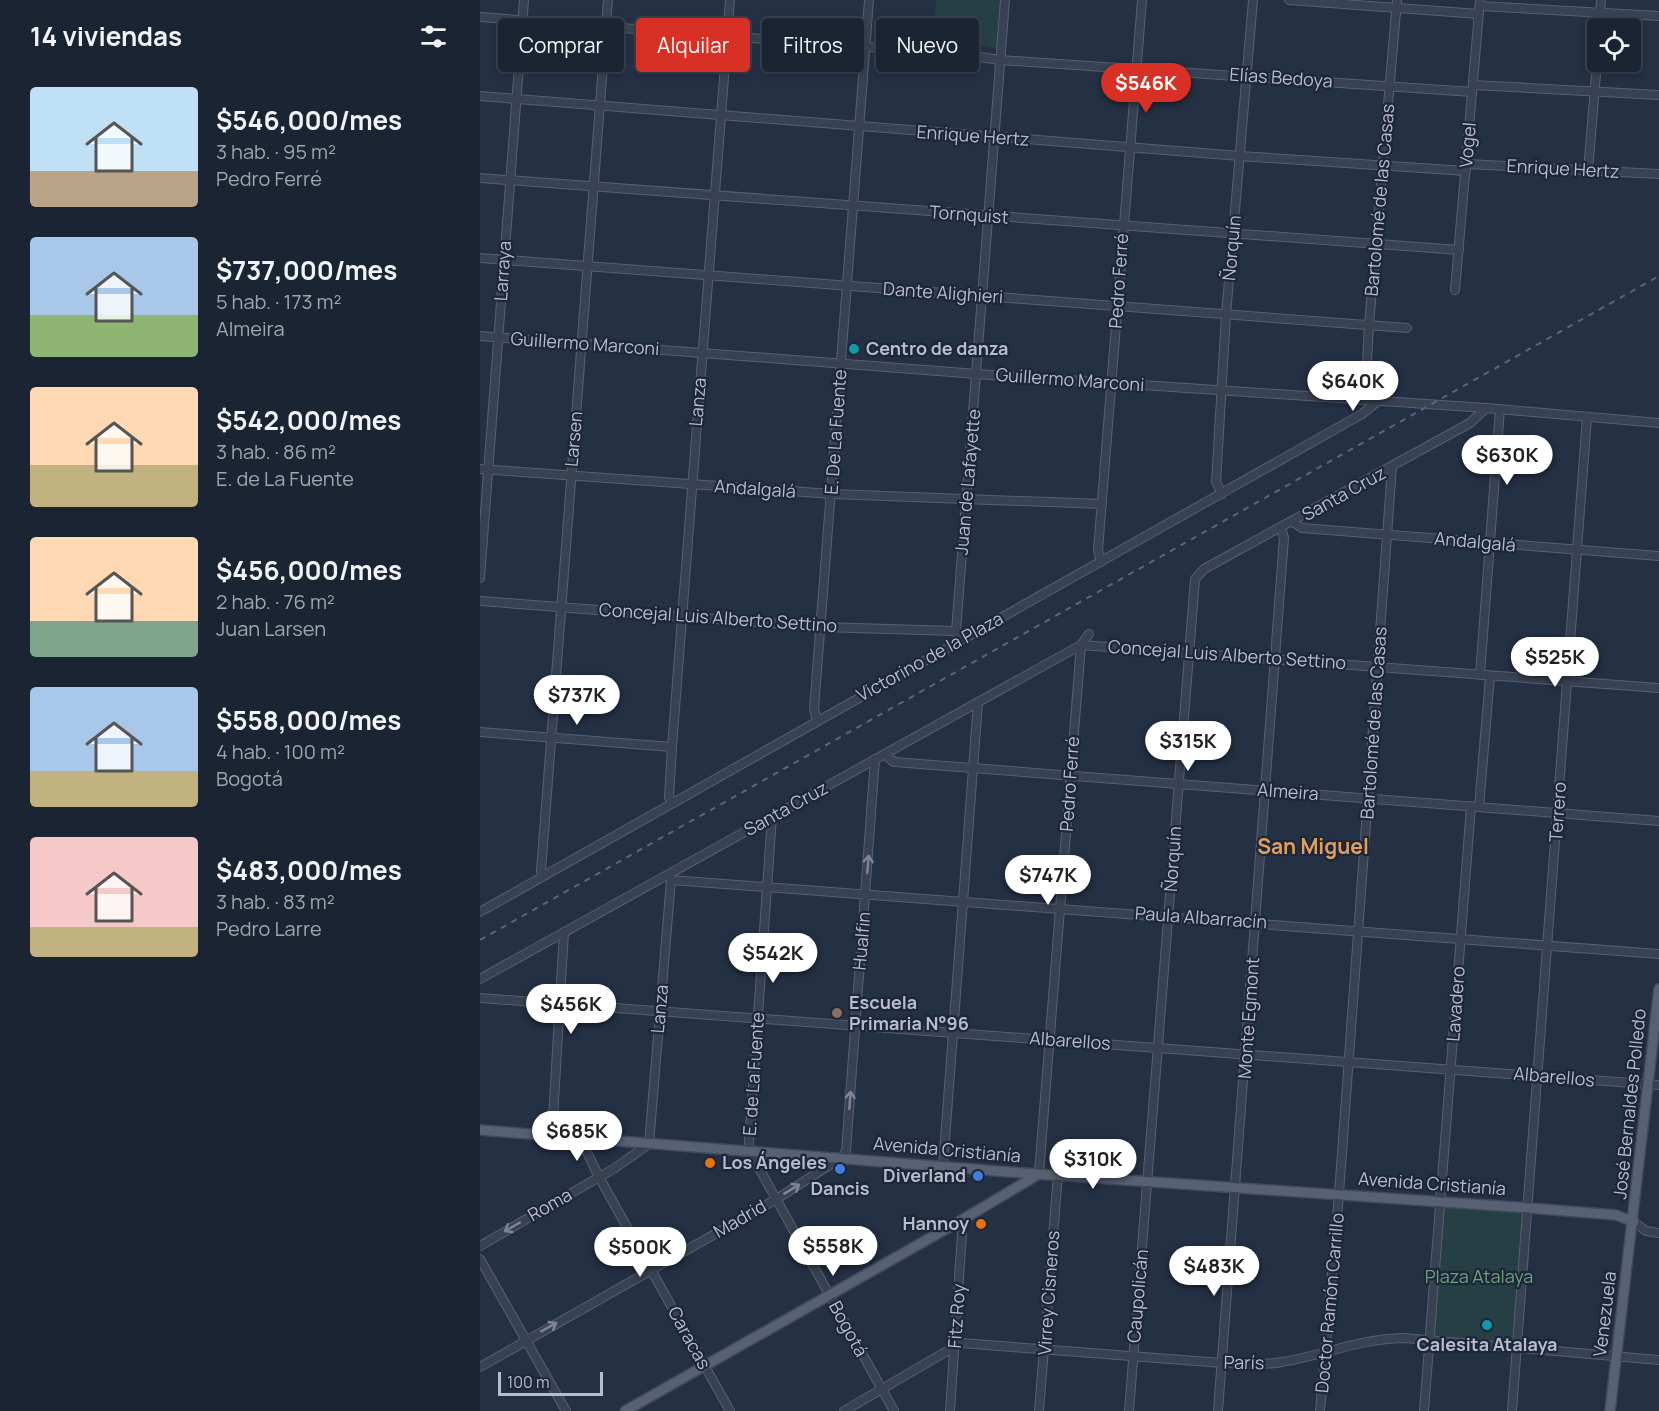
<!DOCTYPE html>
<html lang="es">
<meta charset="utf-8">
<style>
body{margin:0;font-family:Manrope,sans-serif;background:#28303f;color:#f1f3f6;height:100vh;display:flex;flex-direction:column;font-size:22px;white-space:nowrap}
*{box-sizing:border-box;margin:0}
p{font-size:20px;color:#a0a4ac}
.icon{flex:none;width:33px;height:33px;fill:none;stroke:currentColor;stroke-width:2;stroke-linecap:round;stroke-linejoin:round}
.map{position:relative;flex:1;overflow:hidden}
.side{display:flex;flex-direction:column;background:#1b2433;width:480px}
.side>*{flex:none}
.hud{position:absolute;left:18px;top:18px;width:570px;height:54px;display:flex;gap:12px}
.controls{position:absolute;left:1107px;top:18px;display:grid;gap:12px}
.controls a{display:grid;place-items:center;width:54px;height:54px;border-radius:6px;background:#1b2433;box-shadow:0 3px 9px #0003,0 0 0 2px #39414e;font-size:30px}
.scale{position:absolute;left:18px;bottom:15px;width:105px;box-sizing:border-box;padding-left:6px;border:3px solid #b6bdcd;border-top:0;font-size:16px;line-height:21px;white-space:nowrap;color:#b6bdcd;-webkit-text-stroke:4px #1d2739;paint-order:stroke}
.price{position:absolute;translate:-50% -51px;padding:0 14px;border-radius:21px;background:#fff;color:#222;font-size:20px;line-height:39px;filter:drop-shadow(0 2px 3px #0008)}
.price::after{content:'';position:absolute;left:50%;top:36px;width:18px;height:14px;margin-left:-9px;background:inherit;clip-path:polygon(0 0,100% 0,50% 100%)}
.price.on{background:#d93025;color:#fff}
ul{padding:0;list-style:none}
li{display:flex;align-items:center;gap:18px;height:150px;padding:0 30px}
li span{display:grid;place-items:center;flex:none;width:168px;height:120px;border-radius:6px;color:#555}
li>.icon{margin-inline-start:auto}
span .icon{width:72px;height:72px;fill:#fffc;stroke-width:1}
li b{font-size:26px}
h2{display:flex;justify-content:space-between;align-items:center;height:72px;padding:0 30px;font-size:26px}
.chip{padding:0 21px;border-radius:6px;background:#1b2433;box-shadow:0 3px 9px #0003,0 0 0 2px #39414e;font-size:21px;line-height:54px}
.chip.on{background:#d93025;color:#fff}
main{display:flex;flex:1;min-height:0}
.map>svg:first-child{display:block}
.green{fill:#263f45}
.lines{fill:none;stroke-linecap:round;stroke-linejoin:round}
.minor-casing{stroke:#576071;stroke-width:10}
.major-casing{stroke:#424b5d;stroke-width:12}
.minor{stroke:#394253;stroke-width:8}
.major{stroke:#576173;stroke-width:9}
.rail{stroke:#5a667b;stroke-width:2;stroke-dasharray:6 6;stroke-linecap:butt}
.oneway{stroke:#7e8696}
.culture-dot{fill:#0f9aa8;stroke:#1d2739;stroke-width:2}
.education-dot{fill:#8d6e63;stroke:#1d2739;stroke-width:2}
.food-dot{fill:#e8710a;stroke:#1d2739;stroke-width:2}
.shop-dot{fill:#3f7fe0;stroke:#1d2739;stroke-width:2}
.labels{text-anchor:middle;stroke-width:4.5;stroke-linejoin:round;paint-order:stroke}
.street-label{font-size:18px;fill:#b6bdcd;stroke:#1d2739}
.poi-label{font-size:18px;font-weight:bold;fill:#b6bdcd;stroke:#1d2739;text-anchor:start}
.park-label{font-size:18px;fill:#6ba07a;stroke:#1d2739}
.quarter-label{font-size:21px;font-weight:bold;fill:#df9f5f;stroke:#1d2739}
</style>
<main>
<section class="side">
<h2>14 viviendas<svg class="icon" aria-label="filters" viewBox="0 0 24 24"><path d="M4 7h16M4 17h16"/><circle cx="9" cy="7" r="2"/><circle cx="15" cy="17" r="2"/></svg></h2>
<ul>
<li><span style="background:linear-gradient(#bfe0f5 70%,#b9a48a 0)"><svg class="icon" aria-label="home" viewBox="0 0 24 24"><path d="M3 11l9-7 9 7M6 9v11h12V9"/></svg></span><div><b>$546,000/mes</b><p>3 hab. · 95 m²</p><p>Pedro Ferré</p></div></li>
<li><span style="background:linear-gradient(#a9c7e8 65%,#8fb573 0)"><svg class="icon" aria-label="home" viewBox="0 0 24 24"><path d="M3 11l9-7 9 7M6 9v11h12V9"/></svg></span><div><b>$737,000/mes</b><p>5 hab. · 173 m²</p><p>Almeira</p></div></li>
<li><span style="background:linear-gradient(#ffd9b3 65%,#c2b280 0)"><svg class="icon" aria-label="home" viewBox="0 0 24 24"><path d="M3 11l9-7 9 7M6 9v11h12V9"/></svg></span><div><b>$542,000/mes</b><p>3 hab. · 86 m²</p><p>E. de La Fuente</p></div></li>
<li><span style="background:linear-gradient(#ffd9b3 70%,#7fa58c 0)"><svg class="icon" aria-label="home" viewBox="0 0 24 24"><path d="M3 11l9-7 9 7M6 9v11h12V9"/></svg></span><div><b>$456,000/mes</b><p>2 hab. · 76 m²</p><p>Juan Larsen</p></div></li>
<li><span style="background:linear-gradient(#a9c7e8 70%,#c2b280 0)"><svg class="icon" aria-label="home" viewBox="0 0 24 24"><path d="M3 11l9-7 9 7M6 9v11h12V9"/></svg></span><div><b>$558,000/mes</b><p>4 hab. · 100 m²</p><p>Bogotá</p></div></li>
<li><span style="background:linear-gradient(#f6c9c9 75%,#c2b280 0)"><svg class="icon" aria-label="home" viewBox="0 0 24 24"><path d="M3 11l9-7 9 7M6 9v11h12V9"/></svg></span><div><b>$483,000/mes</b><p>3 hab. · 83 m²</p><p>Pedro Larre</p></div></li>
</ul>
</section>
<div class="map">
<svg width="1179" height="1411" viewBox="0 0 1179 1411">
<rect width="100%" height="100%" fill="#243044"/>
<g class="green">
<polygon points="456,0 522,0 517,48 452,42"/>
<polygon points="962,1205 1048,1212 1038,1343 953,1338"/>
</g>
<g class="lines">
<defs>
<g id="minor">
<polyline points="809,0 999,14"/>
<polyline points="1000,6 1179,16"/>
<polyline points="0,17 479,54 520,60 992,92"/>
<polyline points="1119,28 1121,0"/>
<polyline points="993,85 1179,95"/>
<polyline points="0,96 760,156 986,171"/>
<polyline points="987,164 1179,174"/>
<polyline points="1108,171 1118,50"/>
<polyline points="0,178 979,250"/>
<polyline points="0,258 927,328"/>
<polyline points="975,290 1000,0"/>
<polyline points="0,336 497,374 1006,408 1179,423"/>
<polyline points="885,400 889,325 917,0"/>
<polyline points="0,469 352,494 622,504"/>
<polyline points="742,494 736,482 746,315 773,0"/>
<polyline points="813,522 822,528 1179,556"/>
<polyline points="621,562 618,550 662,0"/>
<polyline points="0,578 44,0"/>
<polyline points="0,601 341,627 476,631"/>
<polyline points="480,641 476,631 525,0"/>
<polyline points="601,645 1179,688"/>
<polyline points="1000,675 1020,409"/>
<polyline points="337,720 334,709 389,0"/>
<polyline points="0,732 192,747"/>
<polyline points="404,754 414,762 1179,821"/>
<polyline points="192,803 189,797 192,747 250,0"/>
<polyline points="999,807 1010,676"/>
<polyline points="292,817 269,1142 270,1152 414,1411"/>
<polyline points="62,877 61,871 128,0"/>
<polyline points="191,880 1179,954"/>
<polyline points="0,912 882,414 898,401"/>
<polyline points="0,979 601,645 609,634"/>
<polyline points="0,998 1179,1085"/>
<polyline points="72,1135 84,932"/>
<polyline points="100,1138 119,1177 250,1411"/>
<polyline points="463,1166 498,702"/>
<polyline points="559,1173 601,645"/>
<polyline points="1154,1222 1166,1231 1179,1233"/>
<polyline points="0,1246 135,1168 169,1144 191,880 189,876"/>
<polyline points="0,1259 86,1411"/>
<polyline points="0,1367 295,1200 362,1157 366,1151 395,759"/>
<path d="M364,1411l117,-68 261,20c19,0 40,3 60,-1 43,-7 76,-23 122,-24l255,22"/>
<polyline points="470,1411 482,1234 480,1221"/>
<polyline points="559,1411 578,1174"/>
<polyline points="649,1411 715,579 724,569 990,423 1006,408"/>
<polyline points="738,1411 804,538 801,528"/>
<polyline points="840,1411 859,1194 912,467"/>
<polyline points="944,1411 991,806"/>
<polyline points="1032,1411 1107,417"/>
</g>
<g id="major">
<polyline points="0,1130 530,1172 1049,1208 1136,1215 1154,1222"/>
<polyline points="145,1411 480,1221 559,1174"/>
<polyline points="1130,1411 1179,989"/>
</g>
</defs>
<use href="#minor" class="minor-casing"/>
<use href="#major" class="major-casing"/>
<use href="#minor" class="minor"/>
<use href="#major" class="major"/>
<polyline class="rail" points="0,940 1179,276"/>
</g>
<defs><path id="oneway-shaft" d="M-6 0H5M1.5-3L5.5 0L1.5 3" fill="none" stroke-width="1.6" stroke-linecap="round" stroke-linejoin="round" transform="scale(1.5)"/></defs>
<g class="oneway">
<use href="#oneway-shaft" transform="translate(388 864) rotate(-85)"/>
<use href="#oneway-shaft" transform="translate(370 1100) rotate(-86)"/>
<use href="#oneway-shaft" transform="translate(312 1189) rotate(-31)"/>
<use href="#oneway-shaft" transform="translate(32 1227) rotate(150)"/>
<use href="#oneway-shaft" transform="translate(69 1327) rotate(-29)"/>
</g>
<g class="culture-dot">
<circle cx="374" cy="349" r="6"/>
<circle cx="1007" cy="1325" r="6"/>
</g>
<circle class="education-dot" cx="357" cy="1013" r="6"/>
<g class="food-dot">
<circle cx="230" cy="1163" r="6"/>
<circle cx="501" cy="1224" r="6"/>
</g>
<g class="shop-dot">
<circle cx="360" cy="1169" r="6"/>
<circle cx="498" cy="1176" r="6"/>
</g>
<g class="labels">
<g class="street-label">
<text transform="translate(801 78) rotate(4)" y="6">Elías Bedoya</text>
<text transform="translate(493 136) rotate(4)" y="6">Enrique Hertz</text>
<text transform="translate(988 145) rotate(-85)" y="6">Vogel</text>
<text transform="translate(1083 169) rotate(3)" y="6">Enrique Hertz</text>
<text transform="translate(900 200) rotate(-85)" y="6">Bartolomé de las Casas</text>
<text transform="translate(489 215) rotate(4)" y="6">Tornquist</text>
<text transform="translate(752 248) rotate(-85)" y="6">Ñorquín</text>
<text transform="translate(23 271) rotate(-86)" y="6">Larraya</text>
<text transform="translate(639 281) rotate(-86)" y="6">Pedro Ferré</text>
<text transform="translate(463 293) rotate(4)" y="6">Dante Alighieri</text>
<text transform="translate(105 344) rotate(4)" y="6">Guillermo Marconi</text>
<text transform="translate(590 380) rotate(4)" y="6">Guillermo Marconi</text>
<text transform="translate(218 402) rotate(-85)" y="6">Lanza</text>
<text transform="translate(356 432) rotate(-86)" y="6">E. De La Fuente</text>
<text transform="translate(94 439) rotate(-85)" y="6">Larsen</text>
<text transform="translate(488 482) rotate(-85)" y="6">Juan de Lafayette</text>
<text transform="translate(275 489) rotate(4)" y="6">Andalgalá</text>
<text transform="translate(864 494) rotate(-29)" y="6">Santa Cruz</text>
<text transform="translate(995 542) rotate(5)" y="6">Andalgalá</text>
<text transform="translate(238 618) rotate(4)" y="6">Concejal Luis Alberto Settino</text>
<text transform="translate(747 655) rotate(4)" y="6">Concejal Luis Alberto Settino</text>
<text transform="translate(450 657) rotate(-29)" y="6">Victorino de la Plaza</text>
<text transform="translate(894 723) rotate(-86)" y="6">Bartolomé de las Casas</text>
<text transform="translate(590 784) rotate(-86)" y="6">Pedro Ferré</text>
<text transform="translate(808 792) rotate(4)" y="6">Almeira</text>
<text transform="translate(306 809) rotate(-29)" y="6">Santa Cruz</text>
<text transform="translate(1078 812) rotate(-86)" y="6">Terrero</text>
<text transform="translate(693 859) rotate(-86)" y="6">Ñorquín</text>
<text transform="translate(721 918) rotate(4)" y="6">Paula Albarracín</text>
<text transform="translate(382 941) rotate(-85)" y="6">Hualfin</text>
<text transform="translate(976 1004) rotate(-86)" y="6">Lavadero</text>
<text transform="translate(180 1009) rotate(-85)" y="6">Lanza</text>
<text transform="translate(769 1018) rotate(-86)" y="6">Monte Egmont</text>
<text transform="translate(590 1041) rotate(4)" y="6">Albarellos</text>
<text transform="translate(274 1074) rotate(-86)" y="6">E. de La Fuente</text>
<text transform="translate(1074 1077) rotate(5)" y="6">Albarellos</text>
<text transform="translate(1150 1104) rotate(-84)" y="6">José Bernaldes Polledo</text>
<text transform="translate(467 1150) rotate(5)" y="6">Avenida Cristianía</text>
<text transform="translate(952 1184) rotate(4)" y="6">Avenida Cristianía</text>
<text transform="translate(70 1205) rotate(-30)" y="6">Roma</text>
<text transform="translate(260 1219) rotate(-30)" y="6">Madrid</text>
<text transform="translate(569 1293) rotate(-86)" y="6">Virrey Cisneros</text>
<text transform="translate(658 1296) rotate(-85)" y="6">Caupolicán</text>
<text transform="translate(850 1303) rotate(-85)" y="6">Doctor Ramón Carrillo</text>
<text transform="translate(1125 1314) rotate(-83)" y="6">Venezuela</text>
<text transform="translate(477 1316) rotate(-86)" y="6">Fitz Roy</text>
<text transform="translate(368 1329) rotate(61)" y="6">Bogotá</text>
<text transform="translate(209 1338) rotate(61)" y="6">Caracas</text>
<text transform="translate(764 1363) rotate(1)" y="6">París</text>
</g>
<g class="poi-label">
<text x="386" y="355">Centro de danza</text>
<text x="369" y="1009">Escuela<tspan x="369" dy="21">Primaria N°96</tspan></text>
<text x="242" y="1169">Los Ángeles</text>
<text x="486" y="1182" text-anchor="end">Diverland</text>
<text x="360" y="1195" text-anchor="middle">Dancis</text>
<text x="489" y="1230" text-anchor="end">Hannoy</text>
<text x="1007" y="1351" text-anchor="middle">Calesita Atalaya</text>
</g>
<g class="park-label">
<text x="999" y="1283">Plaza Atalaya</text>
</g>
<g class="quarter-label">
<text x="833" y="854">San Miguel</text>
</g>
</g>
</svg>
<div class="controls">
<a><svg class="icon" aria-label="locate" viewBox="0 0 24 24"><circle cx="12" cy="12" r="6"/><path d="M12 2v4M12 18v4M2 12h4M18 12h4"/></svg></a>
</div>
<div class="scale">100 m</div>
<b class="price on" style="left:666px;top:114px">$546K</b>
<b class="price" style="left:873px;top:412px">$640K</b>
<b class="price" style="left:1027px;top:486px">$630K</b>
<b class="price" style="left:1075px;top:688px">$525K</b>
<b class="price" style="left:97px;top:726px">$737K</b>
<b class="price" style="left:708px;top:772px">$315K</b>
<b class="price" style="left:568px;top:906px">$747K</b>
<b class="price" style="left:293px;top:984px">$542K</b>
<b class="price" style="left:91px;top:1035px">$456K</b>
<b class="price" style="left:97px;top:1162px">$685K</b>
<b class="price" style="left:613px;top:1190px">$310K</b>
<b class="price" style="left:353px;top:1277px">$558K</b>
<b class="price" style="left:160px;top:1278px">$500K</b>
<b class="price" style="left:734px;top:1297px">$483K</b>
<div class="hud">
<a class="chip">Comprar</a>
<a class="chip on">Alquilar</a>
<a class="chip">Filtros</a>
<a class="chip">Nuevo</a>
</div>
</div>
</main>
